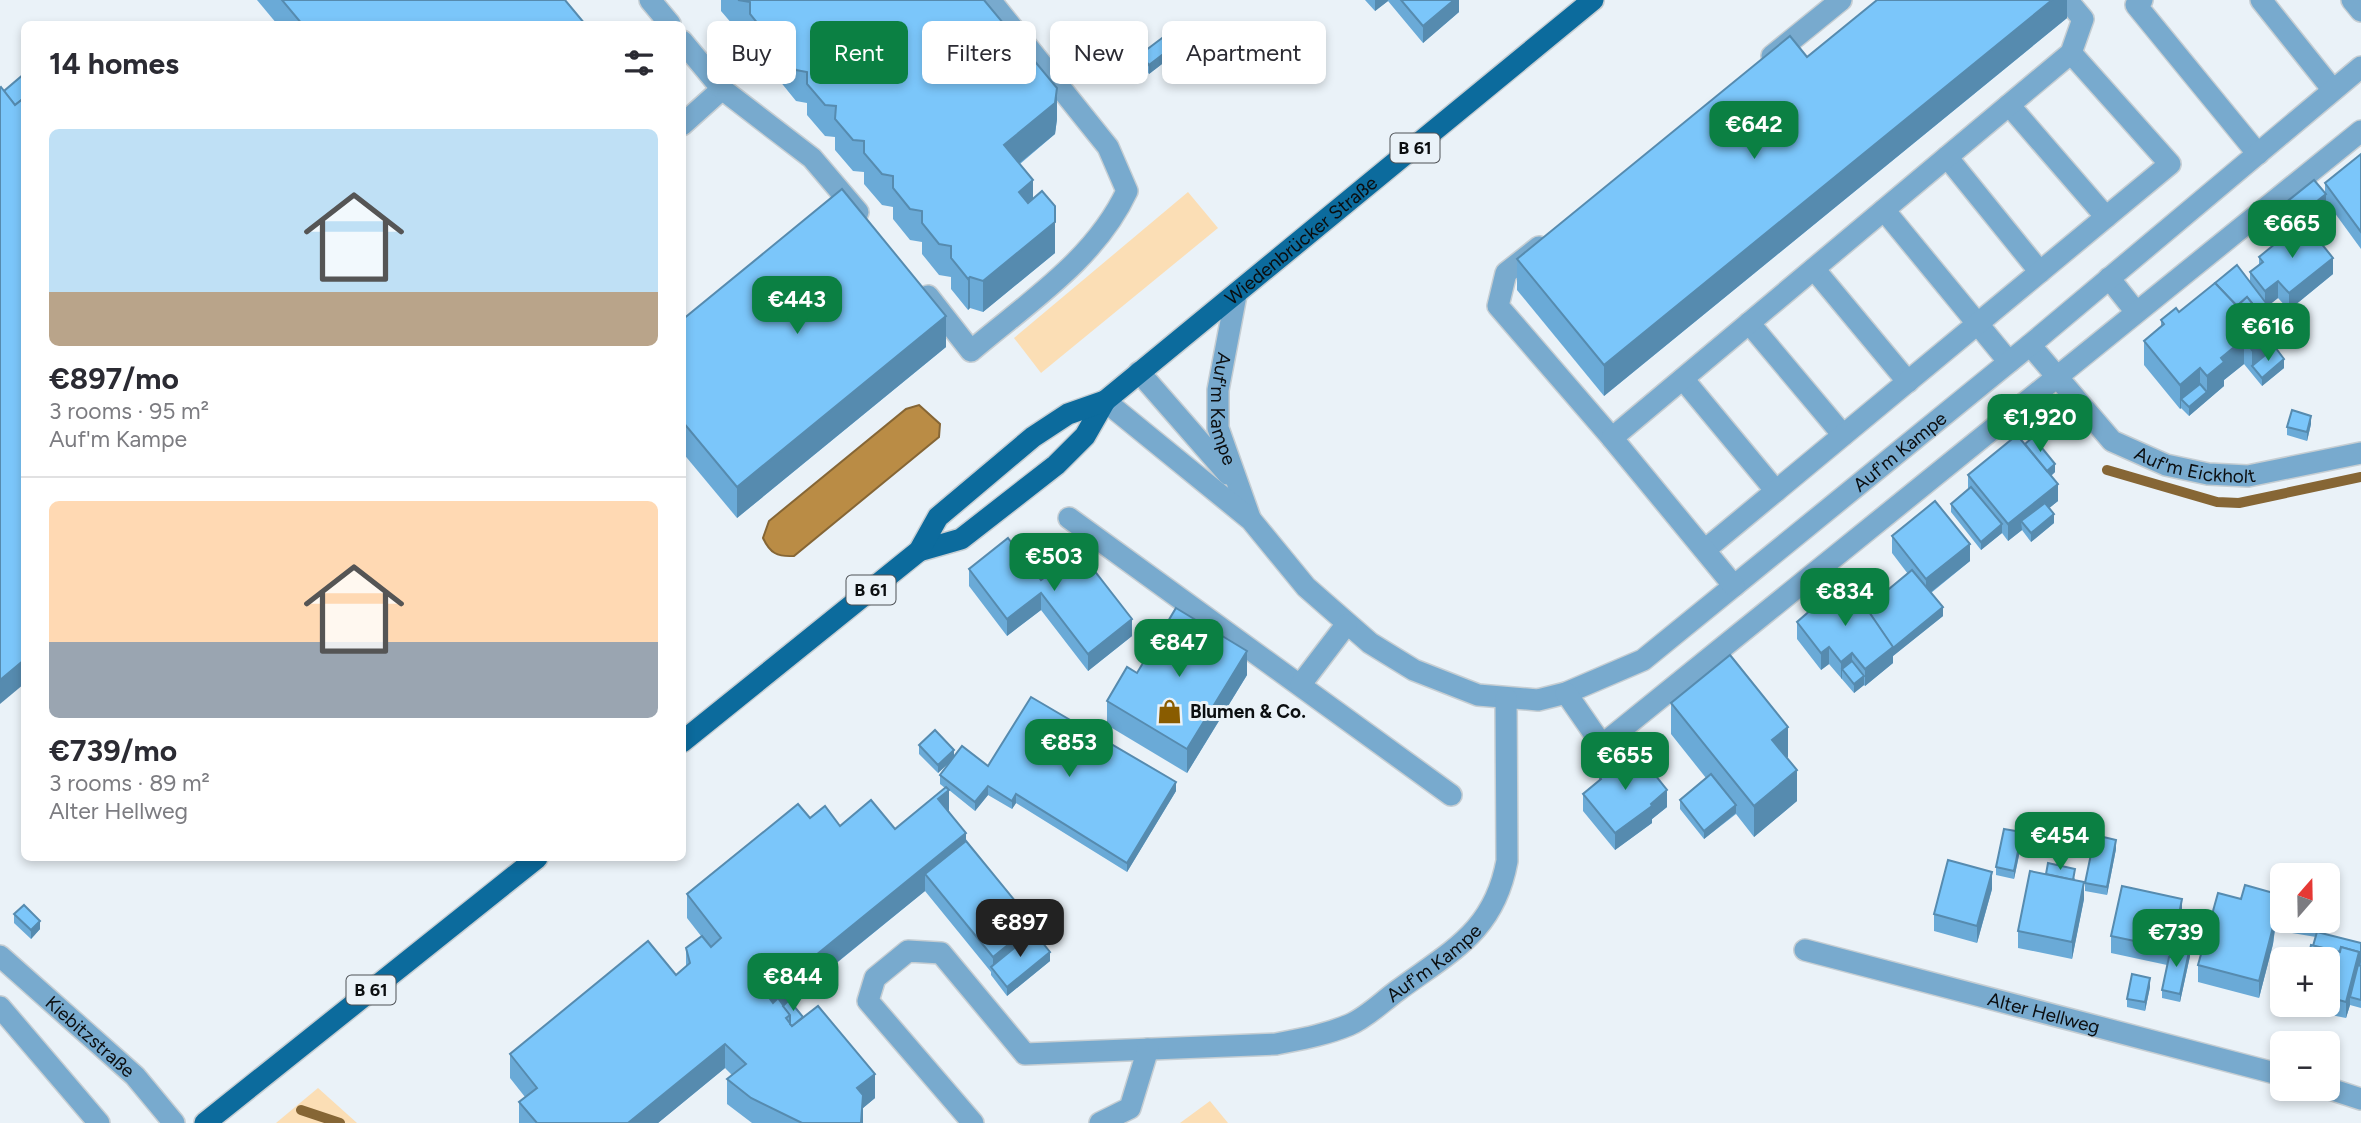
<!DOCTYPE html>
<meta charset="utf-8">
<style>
body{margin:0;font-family:Figtree,sans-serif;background:#f2f2f3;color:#2b2b33;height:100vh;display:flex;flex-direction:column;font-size:26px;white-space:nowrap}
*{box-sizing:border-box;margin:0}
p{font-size:23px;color:#7c7c81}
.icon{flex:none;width:38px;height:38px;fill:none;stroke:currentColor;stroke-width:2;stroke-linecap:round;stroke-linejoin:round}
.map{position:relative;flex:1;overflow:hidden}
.panel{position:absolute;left:21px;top:21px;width:665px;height:840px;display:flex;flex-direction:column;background:#fff;border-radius:10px;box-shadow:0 4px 10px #0003}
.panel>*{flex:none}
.top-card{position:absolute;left:707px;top:21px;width:665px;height:63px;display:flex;gap:14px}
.needle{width:46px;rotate:20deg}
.controls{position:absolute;left:2270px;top:863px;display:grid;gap:14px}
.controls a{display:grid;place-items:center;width:70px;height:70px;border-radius:10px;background:#fff;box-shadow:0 4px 10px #0003;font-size:35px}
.price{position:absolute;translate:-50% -60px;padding:0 16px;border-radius:14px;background:#0b8043;color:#fff;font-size:23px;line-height:46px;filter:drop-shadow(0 2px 4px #0008)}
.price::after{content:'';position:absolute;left:50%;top:42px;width:21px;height:16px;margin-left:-10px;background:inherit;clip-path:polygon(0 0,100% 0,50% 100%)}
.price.selected{background:#222;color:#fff}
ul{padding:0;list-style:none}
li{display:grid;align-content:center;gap:14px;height:371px;padding:0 28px}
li+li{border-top:2px solid #e1e1e2}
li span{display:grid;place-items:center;height:217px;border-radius:10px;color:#555}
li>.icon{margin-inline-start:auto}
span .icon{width:126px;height:126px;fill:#fffc;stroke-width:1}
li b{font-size:30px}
h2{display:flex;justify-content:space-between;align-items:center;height:84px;padding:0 28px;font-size:30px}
.tag{padding:0 24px;border-radius:10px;background:#fff;box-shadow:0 4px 10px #0003;font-size:24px;line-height:63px}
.tag.selected{background:#0b8043;color:#fff}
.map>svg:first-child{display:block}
.green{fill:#fbdeb5}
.water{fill:#ba8c45;stroke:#866635;stroke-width:2}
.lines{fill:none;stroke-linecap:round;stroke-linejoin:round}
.stream{stroke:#866635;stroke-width:10}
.minor-casing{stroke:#c6ced3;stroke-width:24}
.major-casing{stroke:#c6ced3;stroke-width:24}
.minor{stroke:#78aace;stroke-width:21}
.major{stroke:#0c6b9d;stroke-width:21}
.wall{fill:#6aaad7}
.shaded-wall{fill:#568baf}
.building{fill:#7bc6fa;stroke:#568baf;stroke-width:2}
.labels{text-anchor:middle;stroke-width:6;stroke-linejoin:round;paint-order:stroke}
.shield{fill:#eaf2f8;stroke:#4e5256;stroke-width:2}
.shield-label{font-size:18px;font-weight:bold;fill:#0b0e10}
.street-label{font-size:19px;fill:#0b0e10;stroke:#eaf2f8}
.poi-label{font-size:19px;font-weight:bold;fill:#0b0e10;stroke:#eaf2f8;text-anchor:start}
</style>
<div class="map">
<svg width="2361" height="1123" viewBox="0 0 2361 1123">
<rect width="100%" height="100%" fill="#eaf2f8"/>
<g class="green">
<polygon points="1188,192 1218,228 1041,373 1014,338"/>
<polygon points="318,1088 357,1123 276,1123"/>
<polygon points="1210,1101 1228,1123 1180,1123"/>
</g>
<path class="water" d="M919,405l21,19 -1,13 -145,119c-17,1 -24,-3 -31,-18l6,-17 137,-112z"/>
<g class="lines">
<g class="stream">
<polyline points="2107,470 2217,502 2239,503 2361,477"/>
<polyline points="301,1110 340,1123"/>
</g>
<defs>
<g id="minor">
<polyline points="650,0 670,24"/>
<polyline points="2142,0 2136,5 2258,154"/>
<polyline points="2261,0 2333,90"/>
<polyline points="2352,0 2361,11"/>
<polyline points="682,41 722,89 682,125"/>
<polyline points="1772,56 1841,0"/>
<polyline points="722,89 812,158 858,212"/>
<polyline points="2009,105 2106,217"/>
<polyline points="1947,157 2040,272"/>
<polyline points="1884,210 2009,362"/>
<polyline points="1539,247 1506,273 1498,306 1612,438"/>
<polyline points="1814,269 1908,382"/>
<polyline points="2109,278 2136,312"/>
<path id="s1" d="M1236,295l-18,95v38l32,90"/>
<path d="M928,296l43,55c56,-48 124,-91 156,-160l-19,-44 -118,-147"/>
<polyline points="1749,323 1843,435"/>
<path id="s2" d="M2030,345l82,96 54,24 42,9 40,2 113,-23"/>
<polyline points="1139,372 1228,474"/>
<polyline points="1683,379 1776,491"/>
<path id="s3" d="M1105,401l146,119 55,67 64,56 44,27 64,25 60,5 28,-7 77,-33 387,-315 331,-278"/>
<polyline points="1069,518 1451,795"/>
<polyline points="1706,549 2170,164 2071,53"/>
<polyline points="1734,586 1612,438 2071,53 2083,19 2067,0"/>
<polyline points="1301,684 1346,625"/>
<polyline points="1566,693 1602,745 2361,131"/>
<path id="s4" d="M1805,950l477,125"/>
<path id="s5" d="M0,956l135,120 39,47"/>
<polyline points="0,1007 99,1123"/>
<polyline points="2327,1088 2361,1099"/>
<path id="s6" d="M973,1123l-105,-122 7,-23 33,-27 33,2 84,101 251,-10c25,-5 49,-9 73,-19 17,-7 33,-23 48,-34 54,-40 97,-59 110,-130l-1,-163"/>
<polyline points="1100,1123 1130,1108 1148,1049"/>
</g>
<g id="major">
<polyline points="919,551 961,539 1056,465 1085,436 1105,401"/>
<path id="s7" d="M682,742l237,-191 19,-34 95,-80 35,-23 37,-13 488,-401"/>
<polyline points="205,1123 537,858"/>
</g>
</defs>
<use href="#minor" class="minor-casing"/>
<use href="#major" class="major-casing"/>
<use href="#minor" class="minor"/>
<use href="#major" class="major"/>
</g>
<g class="wall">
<polygon points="257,0 565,0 585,24 277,24"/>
<polygon points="721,0 984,0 1057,119 1055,134 1020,164 1055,253 983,312 970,308 968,310 951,289 951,277 939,275 922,254 922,242 910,240 893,219 893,207 882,205 864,184 864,172 853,171 835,150 835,137 825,136 807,115 807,103 796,101 779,80 779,68 767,66 750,45 750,33 739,32 721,11"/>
<polygon points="1365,0 1459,0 1459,12 1423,43 1388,1 1375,11"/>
<polygon points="2067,0 2067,18 1604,396 1517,290 1517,259 1807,57"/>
<polygon points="1141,54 1175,54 1149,74 1141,63"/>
<polygon points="2361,154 2361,249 2326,201 2309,216 2309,220 2305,223 2333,274 2289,310 2278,298 2268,306 2279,329 2275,332 2275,347 2284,368 2262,386 2244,364 2224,380 2224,386 2189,416 2181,408 2180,409 2144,365 2144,341 2161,327 2161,320 2250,282 2250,272 2259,265 2259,257 2276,244 2264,229 2264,220 2325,193 2325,183"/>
<polygon points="682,320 946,347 737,518 682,452"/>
<polygon points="2311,424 2307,441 2287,435 2287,427"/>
<polygon points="2025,444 2055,472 2051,476 2058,501 2049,508 2054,523 2031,542 2022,530 2008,541 2002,533 1981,550 1951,512 1951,504 1968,490 1968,475"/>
<polygon points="1892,536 1970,561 1931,593 1943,616 1893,656 1893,663 1865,686 1864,685 1854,693 1829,664 1821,670 1797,639 1797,622 1852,596 1866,608 1908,574 1892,553"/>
<polygon points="969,569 1041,580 1132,636 1088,671 1041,610 1007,636 969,586"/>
<polygon points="1137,673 1247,675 1187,773 1107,725 1107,701"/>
<polygon points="1671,703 1788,757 1787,758 1797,801 1754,837 1736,814 1704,839 1680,809 1680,800 1706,778 1671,734"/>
<polygon points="919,745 954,758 988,766 1176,791 1127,872 1016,803 1012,809 988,795 975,811 949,790 949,811 966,842 1034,932 1050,961 1007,996 991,975 991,972 925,891 790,1001 875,1098 863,1108 863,1123 752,1123 727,1104 727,1079 732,1075 725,1068 658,1123 519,1123 519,1102 525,1097 510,1078 510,1054 676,975 686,967 686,948 701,936 687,918 687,894 810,818 840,826 895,829 945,788 940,784 940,775 953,759 938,773 919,754"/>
<polygon points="1599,776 1667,807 1652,819 1652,823 1615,850 1583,811 1583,794 1599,781"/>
<polygon points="2022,841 2014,879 1996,875 1996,867"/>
<polygon points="2116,849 2107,895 2085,891 2085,883"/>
<polygon points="2046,874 2075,878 2074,880 2084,899 2072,959 2018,948 2018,931"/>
<polygon points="1992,889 1977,943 1934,931 1934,914"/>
<polygon points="2277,893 2322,920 2319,933 2361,943 2361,1008 2350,1005 2346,1018 2326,1014 2326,1008 2313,1004 2328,1004 2328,959 2313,946 2316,937 2275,930 2273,944 2259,998 2198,982 2198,965 2241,899"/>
<polygon points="14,914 40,929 31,939 14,923"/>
<polygon points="2182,916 2176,945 2190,956 2180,1002 2162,998 2162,990 2167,965 2111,953 2111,936"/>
<polygon points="2150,987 2145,1011 2127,1007 2127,999"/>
</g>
<g class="shaded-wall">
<polygon points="1375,0 1388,0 1388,1 1375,11"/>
<polygon points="1454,0 1459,0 1459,12 1423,43 1423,26"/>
<polygon points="2052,0 2067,0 2067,18 1604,396 1604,365"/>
<polygon points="1175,45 1175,54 1149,74 1149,65"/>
<polygon points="1057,88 1057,119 1055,134 1004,176 1004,145"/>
<polygon points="1033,180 1033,211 1019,192"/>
<polygon points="2326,194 2326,202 2309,216 2309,220 2277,245 2277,237 2307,209"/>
<polygon points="1055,222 1055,253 983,312 983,281"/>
<polygon points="2333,258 2333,274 2289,310 2289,293"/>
<polygon points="970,277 970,308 968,310 968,279"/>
<polygon points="2278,281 2278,298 2265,308 2265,291"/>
<polygon points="946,316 946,347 737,518 737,487"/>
<polygon points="2279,320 2279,329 2275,332 2275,356 2252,366 2252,350 2268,329"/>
<polygon points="2244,339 2244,364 2224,380 2224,386 2189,416 2189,407 2207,392 2207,376 2221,358"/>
<polygon points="2284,359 2284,368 2262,386 2262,378"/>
<polygon points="2200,368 2200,392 2181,399 2181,408 2180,409 2180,385"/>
<polygon points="2311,416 2311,424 2307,441 2307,432"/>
<polygon points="2055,464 2055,472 2043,483 2043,474"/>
<polygon points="2058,484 2058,501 2026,527 2021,521 2022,530 2008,541 2008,524"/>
<polygon points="2054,514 2054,523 2031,542 2031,533"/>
<polygon points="2002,524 2002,533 1981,550 1981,542"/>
<polygon points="1970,544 1970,561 1926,596 1926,579"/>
<polygon points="1041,593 1041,610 1007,636 1007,619"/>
<polygon points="1943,607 1943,616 1893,656 1893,663 1865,686 1865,669"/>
<polygon points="1132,619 1132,636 1088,671 1088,654"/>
<polygon points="1829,647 1829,664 1821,670 1821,653"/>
<polygon points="1247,651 1247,675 1187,773 1187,749"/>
<polygon points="1852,653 1852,670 1842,669 1842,678 1841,679 1841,662"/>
<polygon points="24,660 24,684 0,704 0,680"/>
<polygon points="1864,676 1864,685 1854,693 1854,684"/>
<polygon points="1788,727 1788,757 1772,771 1772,740"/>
<polygon points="954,750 954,758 938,773 938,765"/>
<polygon points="1797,770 1797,801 1754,837 1754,806"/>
<polygon points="1176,782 1176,791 1127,872 1127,863"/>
<polygon points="988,786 988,795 975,811 975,802"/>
<polygon points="949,790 949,814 938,799"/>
<polygon points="1667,790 1667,807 1652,819 1652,823 1615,850 1615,833"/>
<polygon points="1016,794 1016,803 1012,809 1012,801"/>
<polygon points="1736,805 1736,813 1704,839 1704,831"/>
<polygon points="2022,832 2022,841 2014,879 2014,871"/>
<polygon points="966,833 966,857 925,874 925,891 767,1019 767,995"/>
<polygon points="2116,840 2116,849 2107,895 2107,887"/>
<polygon points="1992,872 1992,889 1977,943 1977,926"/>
<polygon points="2084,882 2084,899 2072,959 2072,942"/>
<polygon points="2277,894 2277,910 2273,944 2259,998 2259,981"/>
<polygon points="2182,899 2182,916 2172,966 2172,949"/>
<polygon points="40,921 40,929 31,939 31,930"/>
<polygon points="1034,924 1034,941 993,969 993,957"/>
<polygon points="2190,947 2190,956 2180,1002 2180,994"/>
<polygon points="1050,952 1050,961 1007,996 1007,987"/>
<polygon points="2359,952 2361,954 2361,962 2352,997 2350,997 2350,1005 2346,1018 2346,1002"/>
<polygon points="2150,978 2150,987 2145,1011 2145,1002"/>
<polygon points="725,1044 725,1068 658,1123 628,1123"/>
<polygon points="875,1074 875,1098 863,1108 863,1123 861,1123 857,1088"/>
</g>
<g class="building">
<polygon points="282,0 565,0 585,24 302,24"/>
<polygon points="738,0 984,0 1057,88 1055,103 1004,145 1033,180 1019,192 1028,203 1042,191 1055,206 1055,222 983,281 970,277 968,279 951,258 951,246 939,244 922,223 922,211 910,209 893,188 893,176 882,174 864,153 864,141 853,140 835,119 836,106 825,105 807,84 807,72 796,70 779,49 779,37 767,35 750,14 750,2"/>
<polygon points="1401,0 1454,0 1423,26"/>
<polygon points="1877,0 2052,0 1604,365 1517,259 1790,36 1807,57"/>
<polygon points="1166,35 1175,45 1149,65 1141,54"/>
<polygon points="24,74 24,98 15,105 4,91"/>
<polygon points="1,87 15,105 24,98 24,660 0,680 0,88"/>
<polygon points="2361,154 2361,232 2325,183"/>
<polygon points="2314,180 2326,194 2307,209 2309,211 2277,237 2264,220"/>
<polygon points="842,189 946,316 737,487 682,421 682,320"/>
<polygon points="2303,221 2333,258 2289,293 2278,281 2265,291 2250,272 2263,262 2259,257"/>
<polygon points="2237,265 2279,320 2271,327 2247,297 2237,306 2215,283"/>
<polygon points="2215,283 2237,306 2247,297 2275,332 2252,350 2244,339 2221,358 2224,362 2207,376 2200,368 2180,385 2144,341 2164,324 2161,320 2176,308 2179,312"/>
<polygon points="2275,347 2284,359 2262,378 2252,366"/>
<polygon points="2200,384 2207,392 2189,407 2181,399"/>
<polygon points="2292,410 2311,416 2307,432 2287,427"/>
<polygon points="2017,435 2058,484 2008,524 1968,475"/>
<polygon points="2033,437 2055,464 2047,471 2025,444"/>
<polygon points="1971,487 2002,524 1981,542 1951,504"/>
<polygon points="1935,501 1970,544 1926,579 1892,536"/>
<polygon points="2045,503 2054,514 2031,533 2021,521"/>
<polygon points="1008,538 1041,580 1079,551 1132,619 1088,654 1041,593 1007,619 969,569"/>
<polygon points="1912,570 1943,607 1893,648 1866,608"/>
<polygon points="1842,583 1852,596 1856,593 1893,647 1865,669 1852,653 1841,662 1829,647 1821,653 1797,622"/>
<polygon points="1176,608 1247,651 1187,749 1107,701 1127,667 1137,673"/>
<polygon points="1730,655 1788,727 1772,740 1797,770 1754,806 1671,703"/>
<polygon points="1852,661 1864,676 1854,684 1842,669"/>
<polygon points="1031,697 1176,782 1127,863 1016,794 1012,801 988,786 975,802 940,775 962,746 988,766"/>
<polygon points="935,730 954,750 938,765 919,745"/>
<polygon points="1636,751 1667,790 1651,804 1652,806 1615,833 1583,794 1601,779 1599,776"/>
<polygon points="1711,774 1736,805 1704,831 1680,800"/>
<polygon points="946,787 949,790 938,799 966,833 767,995 773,1003 778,998 790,1015 786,1018 792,1026 818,1006 875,1074 857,1088 863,1095 861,1123 802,1123 751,1098 727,1079 746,1064 725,1044 628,1123 537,1123 519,1102 537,1088 510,1054 648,941 676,975 690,963 686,948 702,936 711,947 721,938 687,894 798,804 810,818 825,806 840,826 871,800 895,829"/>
<polygon points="2004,829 2022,832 2014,871 1996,867"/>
<polygon points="2095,835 2116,840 2107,887 2085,883"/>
<polygon points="966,841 1034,924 993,957 925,874"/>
<polygon points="1948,860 1992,872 1977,926 1934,914"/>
<polygon points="2048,863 2075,869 2073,880 2046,874"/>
<polygon points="2030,871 2084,882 2072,942 2018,931"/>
<polygon points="2280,877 2282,878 2282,920 2320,920 2319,929 2276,922 2277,910 2277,893"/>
<polygon points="2245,885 2277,894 2273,927 2259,981 2198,965 2218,893 2241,899"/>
<polygon points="2122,886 2182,899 2172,949 2111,936"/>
<polygon points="24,905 40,921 31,930 14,914"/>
<polygon points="1034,932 1050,952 1007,987 991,967"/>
<polygon points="2317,932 2361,943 2361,954 2359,960 2359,952 2341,947 2340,952 2313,946"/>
<polygon points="2175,944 2190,947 2180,994 2162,990 2169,957 2172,957"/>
<polygon points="2311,945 2340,952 2341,947 2359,952 2346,1002 2328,997 2328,959 2308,959"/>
<polygon points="2358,965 2361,966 2361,1000 2350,997"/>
<polygon points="2132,974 2150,978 2145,1002 2127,999"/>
<polygon points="789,1000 803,1017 792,1026 790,1024 790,1015 783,1006"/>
</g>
<defs>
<symbol id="shop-bare" viewBox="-9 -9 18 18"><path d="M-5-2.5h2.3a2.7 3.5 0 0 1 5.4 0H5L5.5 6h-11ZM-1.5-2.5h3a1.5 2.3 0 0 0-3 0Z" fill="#895c00" stroke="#eaf2f8" stroke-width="2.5" paint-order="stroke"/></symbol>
</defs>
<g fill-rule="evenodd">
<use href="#shop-bare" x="1152" y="694" width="35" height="35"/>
</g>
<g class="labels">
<g class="shield">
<rect x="1390.5" y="133.5" width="49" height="29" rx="5"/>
<rect x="846.5" y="575.5" width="49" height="29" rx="5"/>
<rect x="346.5" y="975.5" width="49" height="29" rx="5"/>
</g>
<g class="shield-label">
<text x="1415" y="154">B 61</text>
<text x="871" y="596">B 61</text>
<text x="371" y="996">B 61</text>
</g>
<g class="street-label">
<text dy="7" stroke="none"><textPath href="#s7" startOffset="802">Wiedenbrücker Straße</textPath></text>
<text dy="7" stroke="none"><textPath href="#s1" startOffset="116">Auf'm Kampe</textPath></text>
<text dy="7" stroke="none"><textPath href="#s3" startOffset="984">Auf'm Kampe</textPath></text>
<text dy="7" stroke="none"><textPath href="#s2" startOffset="214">Auf'm Eickholt</textPath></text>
<text dy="7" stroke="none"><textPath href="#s6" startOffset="824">Auf'm Kampe</textPath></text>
<text dy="7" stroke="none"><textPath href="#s4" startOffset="247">Alter Hellweg</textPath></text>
<text dy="7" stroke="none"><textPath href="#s5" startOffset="121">Kiebitzstraße</textPath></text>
</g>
<g class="poi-label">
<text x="1190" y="718">Blumen &amp; Co.</text>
</g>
</g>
</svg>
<div class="controls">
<a><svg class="needle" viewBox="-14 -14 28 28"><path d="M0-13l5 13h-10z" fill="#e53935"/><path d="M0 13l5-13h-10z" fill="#7c7c81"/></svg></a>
<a>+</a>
<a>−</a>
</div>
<b class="price" style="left:1754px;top:161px">€642</b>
<b class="price" style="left:2292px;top:260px">€665</b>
<b class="price" style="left:797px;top:336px">€443</b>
<b class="price" style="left:2268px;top:363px">€616</b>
<b class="price" style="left:2040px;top:454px">€1,920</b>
<b class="price" style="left:1054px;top:593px">€503</b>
<b class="price" style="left:1845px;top:628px">€834</b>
<b class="price" style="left:1179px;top:679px">€847</b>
<b class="price" style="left:1069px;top:779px">€853</b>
<b class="price" style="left:1625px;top:792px">€655</b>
<b class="price" style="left:2060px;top:872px">€454</b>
<b class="price selected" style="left:1020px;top:959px">€897</b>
<b class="price" style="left:2176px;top:969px">€739</b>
<b class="price" style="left:793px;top:1013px">€844</b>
<div class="top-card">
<a class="tag">Buy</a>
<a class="tag selected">Rent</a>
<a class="tag">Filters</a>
<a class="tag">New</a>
<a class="tag">Apartment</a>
</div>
<section class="panel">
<h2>14 homes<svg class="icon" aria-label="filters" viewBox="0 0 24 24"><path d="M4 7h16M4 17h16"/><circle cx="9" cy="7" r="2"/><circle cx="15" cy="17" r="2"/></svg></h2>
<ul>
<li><span style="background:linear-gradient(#bfe0f5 75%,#b9a48a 0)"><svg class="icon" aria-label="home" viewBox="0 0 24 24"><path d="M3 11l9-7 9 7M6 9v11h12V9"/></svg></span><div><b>€897/mo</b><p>3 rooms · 95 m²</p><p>Auf'm Kampe</p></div></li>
<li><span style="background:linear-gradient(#ffd9b3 65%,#9aa5b1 0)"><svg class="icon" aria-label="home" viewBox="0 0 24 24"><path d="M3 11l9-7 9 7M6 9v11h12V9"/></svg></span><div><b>€739/mo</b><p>3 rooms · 89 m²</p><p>Alter Hellweg</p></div></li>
</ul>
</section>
</div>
